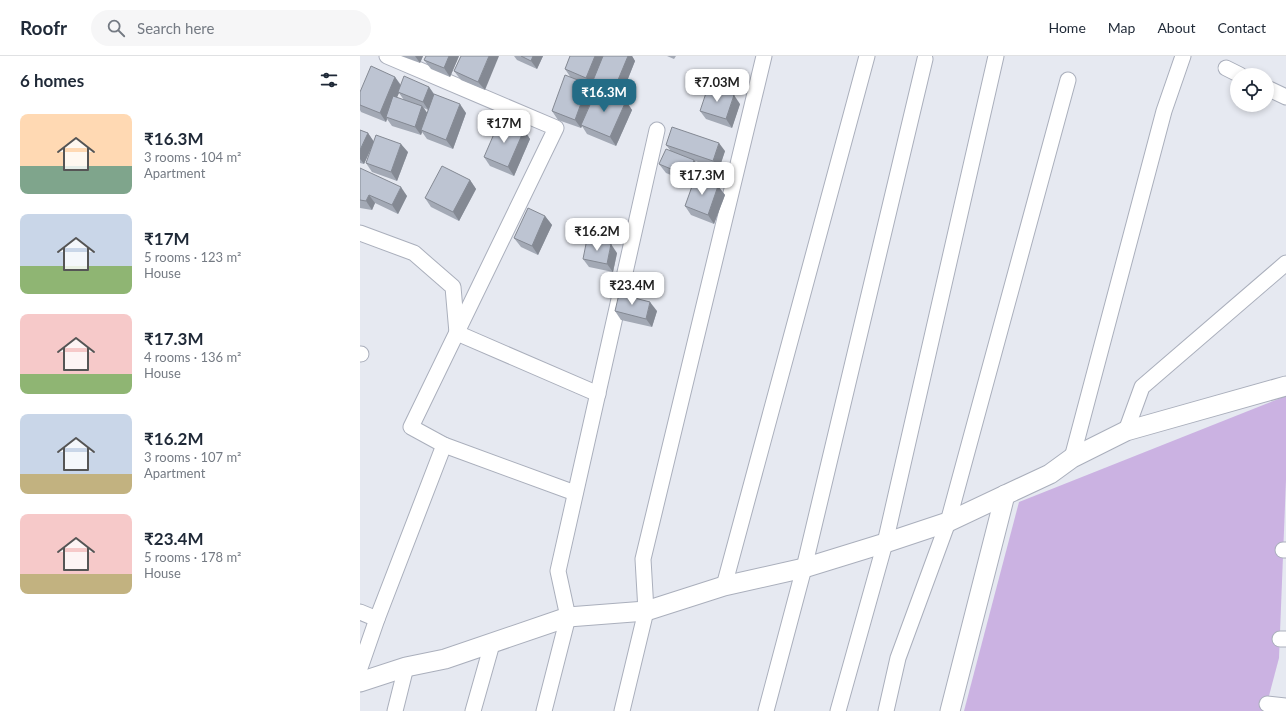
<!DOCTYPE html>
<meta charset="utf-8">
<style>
body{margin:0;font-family:Lato,sans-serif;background:#f6f6f7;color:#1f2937;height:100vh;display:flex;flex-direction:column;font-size:15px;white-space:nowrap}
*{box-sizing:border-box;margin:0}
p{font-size:13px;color:#747a83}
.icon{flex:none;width:22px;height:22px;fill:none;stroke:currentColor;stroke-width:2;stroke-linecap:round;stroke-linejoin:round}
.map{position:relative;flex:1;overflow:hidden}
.side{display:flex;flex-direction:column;background:#fff;width:360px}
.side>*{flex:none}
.fabs{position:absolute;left:870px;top:12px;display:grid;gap:8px}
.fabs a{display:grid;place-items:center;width:44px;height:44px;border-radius:50%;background:#fff;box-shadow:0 2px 6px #0003;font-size:20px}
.price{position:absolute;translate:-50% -34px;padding:0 9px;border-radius:8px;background:#fff;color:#222;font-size:13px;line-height:26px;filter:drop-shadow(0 1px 2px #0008)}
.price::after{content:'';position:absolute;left:50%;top:24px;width:12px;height:9px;margin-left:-6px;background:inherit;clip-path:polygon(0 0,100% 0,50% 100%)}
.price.active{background:#246c86;color:#fff}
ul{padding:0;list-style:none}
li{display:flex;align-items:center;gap:12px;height:100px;padding:0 20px}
li span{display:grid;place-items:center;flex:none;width:112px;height:80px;border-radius:8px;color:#555}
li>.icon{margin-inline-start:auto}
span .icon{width:48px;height:48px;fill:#fffc;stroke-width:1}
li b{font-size:17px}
h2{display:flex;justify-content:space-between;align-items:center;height:48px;padding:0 20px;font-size:17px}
header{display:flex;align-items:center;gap:24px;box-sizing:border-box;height:56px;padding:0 20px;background:#fff;border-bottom:1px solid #e0e1e3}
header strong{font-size:19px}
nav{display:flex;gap:22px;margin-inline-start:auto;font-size:14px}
.search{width:280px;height:36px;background:#f6f6f7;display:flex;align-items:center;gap:10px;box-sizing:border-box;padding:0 14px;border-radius:22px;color:#747a83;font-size:15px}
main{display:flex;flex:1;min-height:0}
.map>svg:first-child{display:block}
.green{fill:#cbb2e2}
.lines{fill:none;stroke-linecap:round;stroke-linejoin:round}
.minor-casing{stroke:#aaafbc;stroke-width:17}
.tertiary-casing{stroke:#aaafbc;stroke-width:21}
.minor{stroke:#fff;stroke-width:15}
.tertiary{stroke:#fff;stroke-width:19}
.wall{fill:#a3a9b5;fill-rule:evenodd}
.shaded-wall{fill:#848993}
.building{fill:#bdc4d2;stroke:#848993}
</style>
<header>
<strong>Roofr</strong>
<div class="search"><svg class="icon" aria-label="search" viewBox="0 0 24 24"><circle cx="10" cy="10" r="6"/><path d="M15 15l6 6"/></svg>Search here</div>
<nav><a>Home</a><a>Map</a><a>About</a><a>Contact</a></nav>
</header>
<main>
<section class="side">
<h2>6 homes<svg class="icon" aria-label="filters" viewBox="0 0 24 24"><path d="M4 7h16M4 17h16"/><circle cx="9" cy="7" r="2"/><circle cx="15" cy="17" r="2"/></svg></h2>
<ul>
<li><span style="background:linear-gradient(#ffd9b3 65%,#7fa58c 0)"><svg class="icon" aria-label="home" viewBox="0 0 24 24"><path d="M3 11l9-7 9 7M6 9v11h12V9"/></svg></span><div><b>₹16.3M</b><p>3 rooms · 104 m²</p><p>Apartment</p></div></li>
<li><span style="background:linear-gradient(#c9d6e8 65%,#8fb573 0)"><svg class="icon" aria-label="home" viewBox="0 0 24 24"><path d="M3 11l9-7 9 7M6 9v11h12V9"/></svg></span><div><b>₹17M</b><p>5 rooms · 123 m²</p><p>House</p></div></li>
<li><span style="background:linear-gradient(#f6c9c9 75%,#8fb573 0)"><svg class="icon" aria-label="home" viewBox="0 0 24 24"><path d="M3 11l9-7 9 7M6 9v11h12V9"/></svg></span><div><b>₹17.3M</b><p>4 rooms · 136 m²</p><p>House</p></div></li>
<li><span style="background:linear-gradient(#c9d6e8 75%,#c2b280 0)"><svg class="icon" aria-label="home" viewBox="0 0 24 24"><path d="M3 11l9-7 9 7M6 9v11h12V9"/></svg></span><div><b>₹16.2M</b><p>3 rooms · 107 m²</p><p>Apartment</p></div></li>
<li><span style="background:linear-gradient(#f6c9c9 75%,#c2b280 0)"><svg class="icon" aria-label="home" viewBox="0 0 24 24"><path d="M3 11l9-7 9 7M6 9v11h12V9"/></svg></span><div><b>₹23.4M</b><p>5 rooms · 178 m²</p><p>House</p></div></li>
</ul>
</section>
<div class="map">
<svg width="926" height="655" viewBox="0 0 926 655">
<rect width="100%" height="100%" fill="#e6e9f1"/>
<polygon class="green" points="926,340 926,424 919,602 905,655 604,655 659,446"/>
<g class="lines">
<defs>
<g id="minor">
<polyline points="866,12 880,19"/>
<polyline points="907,32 926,41"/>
<polyline points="0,177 54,197 93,231 97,277 238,338"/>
<polyline points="0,298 1,298"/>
<polyline points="766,375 782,331 926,207"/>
<polyline points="84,389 215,437"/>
<polyline points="712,402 804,55 823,0"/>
<polyline points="923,494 926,494"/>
<polyline points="364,530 507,0"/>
<polyline points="0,556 17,563"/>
<polyline points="920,583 926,583"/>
<polyline points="0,612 17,563 84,389 51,371 196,72 27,0"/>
<polyline points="907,648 926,650"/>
<polyline points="35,655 46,611"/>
<polyline points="113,655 132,588"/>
<polyline points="184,655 208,561 198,515 297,74"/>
<polyline points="262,655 286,555 283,503 404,0"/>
<polyline points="406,655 444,512 565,3"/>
<polyline points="478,655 525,487 636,0"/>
<polyline points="526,655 538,602 588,466 708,24"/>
</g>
<g id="tertiary">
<polyline points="0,626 46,611 85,603 208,561 286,555 364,530 444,512 525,487 588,466 645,439 690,418 712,402 766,375 926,330"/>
<polyline points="590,655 645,439"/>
</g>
</defs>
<use href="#minor" class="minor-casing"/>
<use href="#tertiary" class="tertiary-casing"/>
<use href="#minor" class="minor"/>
<use href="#tertiary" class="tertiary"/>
</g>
<g class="wall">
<polygon points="41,0 63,0 60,7"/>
<polygon points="66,0 99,0 90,21 71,13 64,4"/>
<polygon points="101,0 125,34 101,24 94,15"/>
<polygon points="154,0 183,0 177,13 157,4"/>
<path d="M210,0h62l3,5 -15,38 6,2 6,9 -16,36 -29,-12 -5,-8 -1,2 -23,-8 -6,-9 19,-33 -6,-9zM229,29l3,1 1,-1 4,5 -9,20 6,-18z"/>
<polygon points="307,0 316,0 314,3"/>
<path d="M35,21l6,8 28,2 6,8 31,18 -13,36 -26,-10 -5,-7 -1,3 -29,-9 -5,-7 -1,3 -25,-10 -1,-2v-18zM39,37l5,7 -8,-3zM64,52l4,2 -1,3z"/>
<polygon points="380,48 372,72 346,63 340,55"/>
<polygon points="0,74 8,77 14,86 4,108 0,107"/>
<polygon points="164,74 170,83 154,120 130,110 124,101"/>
<polygon points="306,89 365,95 359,113 335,105 341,113 337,122 358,130 365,139 354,168 331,159 325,150 333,128 306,117 299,108 310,94"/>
<polygon points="48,96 37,125 12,116 6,107"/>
<polygon points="0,113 47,140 38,158 15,147 12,154 0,152"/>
<polygon points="110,124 116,133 99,165 71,151 65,142"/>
<polygon points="185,160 192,169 178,199 161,191 154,182"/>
<polygon points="257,197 253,216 229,211 223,203"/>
<polygon points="255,255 297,255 292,271 261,264"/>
</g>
<g class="shaded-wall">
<polygon points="55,0 63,0 60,7"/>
<polygon points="89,0 99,0 90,21 84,12"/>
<polygon points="129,0 139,0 125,34 118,26"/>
<polygon points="173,0 183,0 177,13 171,5"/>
<polygon points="235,0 245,0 232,27 233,29 232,30 226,22"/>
<polygon points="268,0 272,0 275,5 259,45 253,36"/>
<polygon points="35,21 41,30 38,36 39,37 28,62 26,61 27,63 26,66 20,57"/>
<polygon points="228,28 234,36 222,69 221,69 222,70 221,72 215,64"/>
<polygon points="69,31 75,40 69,55 63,46"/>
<polygon points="374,39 380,48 372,72 366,63"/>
<polygon points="266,45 272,54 256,90 250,81"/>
<polygon points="100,48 106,57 93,93 86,84"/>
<polygon points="62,50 68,58 61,74 62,76 61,79 55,71"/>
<polygon points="164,74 170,83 154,120 148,111"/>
<polygon points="8,77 14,86 4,108 0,103 0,94"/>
<polygon points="359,87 365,95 359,113 353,105"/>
<polygon points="41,88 48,96 37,125 31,116"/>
<polygon points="334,104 341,113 334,129 328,120"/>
<polygon points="110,124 116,133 99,165 93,156"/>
<polygon points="358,130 365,139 354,168 348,159"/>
<polygon points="41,131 47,140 38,158 32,149"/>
<polygon points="9,139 15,147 12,154 6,145"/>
<polygon points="185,160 192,169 178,199 172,190"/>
<polygon points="251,188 257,197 253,216 247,208"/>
<polygon points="290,246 297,255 292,271 286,263"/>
</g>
<g class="building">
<polygon points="66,0 89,0 84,12 64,4"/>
<polygon points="101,0 129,0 118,26 94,15"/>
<polygon points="161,0 173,0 171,5"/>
<polygon points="210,0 235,0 226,22 205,13"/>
<polygon points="243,0 268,0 253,36 232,27"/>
<polygon points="11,10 35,21 20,57 0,49 0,36"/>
<polygon points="205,19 228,28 215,64 192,55"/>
<polygon points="44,20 69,31 63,46 38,36"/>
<polygon points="348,31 374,39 366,63 340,55"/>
<polygon points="237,33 266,45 250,81 221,69"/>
<polygon points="74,38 100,48 86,84 61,74"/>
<polygon points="33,40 62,50 55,71 26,61"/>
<polygon points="140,64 164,74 148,111 124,101"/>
<polygon points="312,71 359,87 353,105 306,89"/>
<polygon points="0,74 8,77 0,94"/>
<polygon points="16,79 41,88 31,116 6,107"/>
<polygon points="306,93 334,104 328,120 299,108"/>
<polygon points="82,110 110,124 93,156 65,142"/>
<polygon points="0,112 41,131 32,149 9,139 6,145 0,144"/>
<polygon points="335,122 358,130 348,159 325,150"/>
<polygon points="168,152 185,160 172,190 154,182"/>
<polygon points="227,183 251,188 247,208 223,203"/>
<polygon points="259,238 290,246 286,263 255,255"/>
</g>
</svg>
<div class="fabs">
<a><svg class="icon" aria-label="locate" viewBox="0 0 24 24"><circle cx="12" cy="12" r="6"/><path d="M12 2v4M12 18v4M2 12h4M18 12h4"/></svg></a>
</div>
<b class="price" style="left:357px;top:47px">₹7.03M</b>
<b class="price active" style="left:244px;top:57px">₹16.3M</b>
<b class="price" style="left:144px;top:88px">₹17M</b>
<b class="price" style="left:342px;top:140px">₹17.3M</b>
<b class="price" style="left:237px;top:196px">₹16.2M</b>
<b class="price" style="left:272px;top:250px">₹23.4M</b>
</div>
</main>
